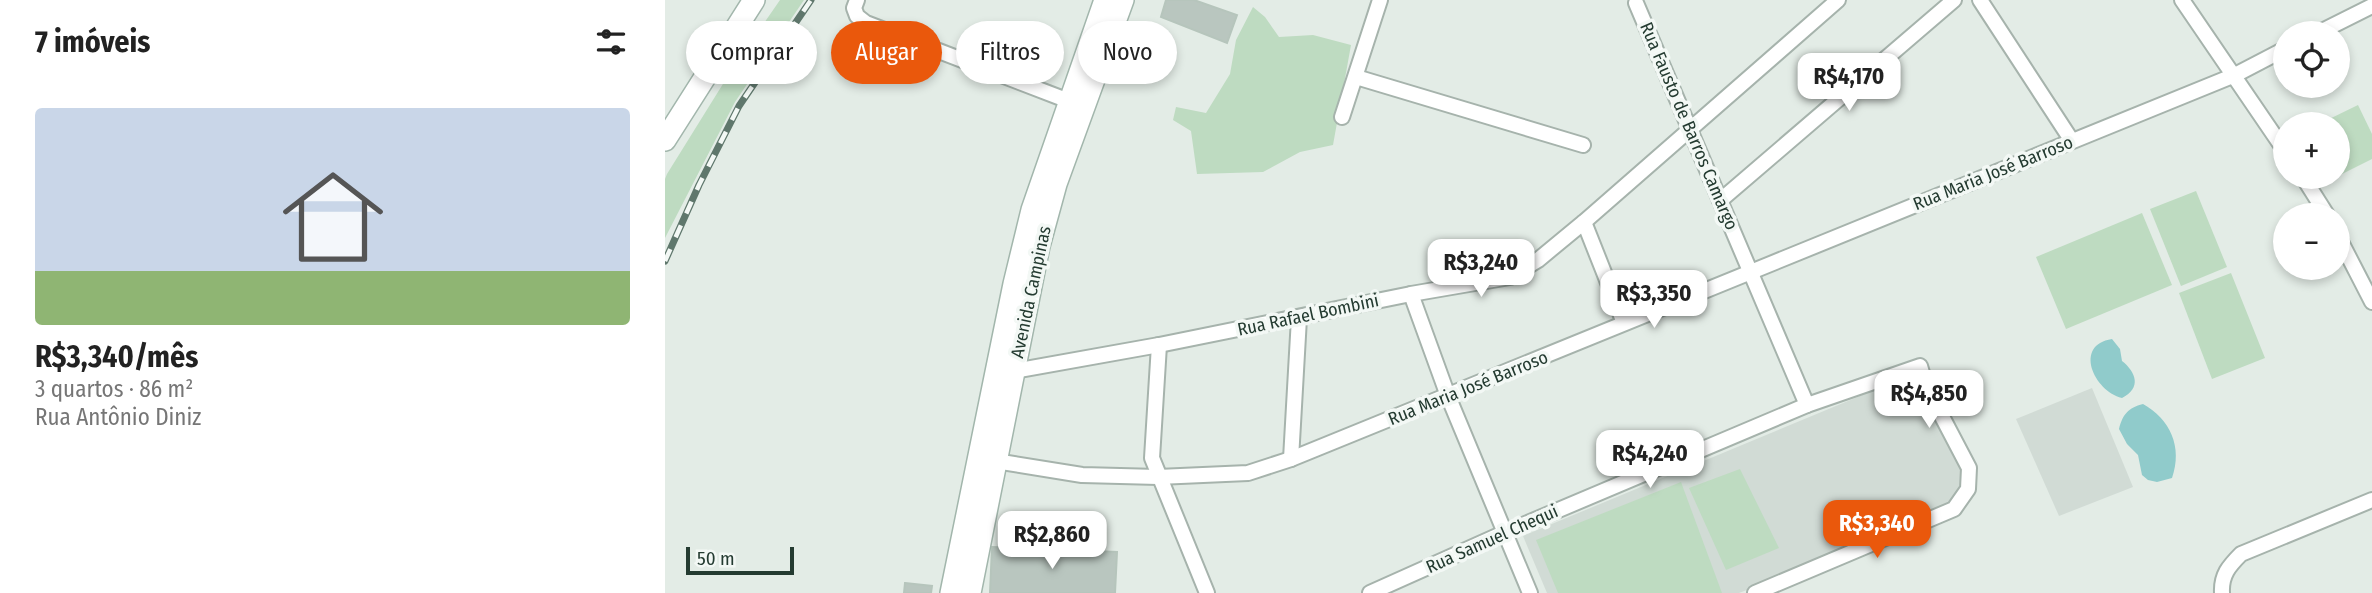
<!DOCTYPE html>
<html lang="pt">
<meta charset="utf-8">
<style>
body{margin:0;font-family:"Fira Sans Condensed",sans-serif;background:#f6f6f6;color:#222;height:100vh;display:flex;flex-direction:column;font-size:26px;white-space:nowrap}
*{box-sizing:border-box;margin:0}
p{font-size:23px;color:#767676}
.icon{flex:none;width:38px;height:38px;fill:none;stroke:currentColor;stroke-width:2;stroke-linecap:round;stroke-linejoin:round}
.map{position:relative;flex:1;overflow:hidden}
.sheet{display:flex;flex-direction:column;background:#fff;width:665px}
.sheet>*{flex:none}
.banner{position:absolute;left:21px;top:21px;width:665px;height:63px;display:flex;gap:14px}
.tools{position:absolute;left:1608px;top:21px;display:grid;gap:14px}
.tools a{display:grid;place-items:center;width:77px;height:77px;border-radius:50%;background:#fff;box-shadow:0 4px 10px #0003;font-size:35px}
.scale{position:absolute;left:21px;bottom:18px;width:108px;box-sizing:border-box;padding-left:7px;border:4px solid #243b31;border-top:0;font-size:19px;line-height:24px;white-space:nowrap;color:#243b31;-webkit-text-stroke:5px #f3f8f5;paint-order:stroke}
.price{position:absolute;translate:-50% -60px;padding:0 16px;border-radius:14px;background:#fff;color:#222;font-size:23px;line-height:46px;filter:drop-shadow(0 2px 4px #0008)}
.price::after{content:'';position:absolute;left:50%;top:42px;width:21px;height:16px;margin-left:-10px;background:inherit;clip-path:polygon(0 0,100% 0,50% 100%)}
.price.on{background:#ea580c;color:#fff}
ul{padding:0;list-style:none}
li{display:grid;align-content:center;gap:14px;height:371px;padding:0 35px}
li+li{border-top:2px solid #e0e0e0}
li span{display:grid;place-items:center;height:217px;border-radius:7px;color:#555}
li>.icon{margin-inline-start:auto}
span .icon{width:126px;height:126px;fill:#fffc;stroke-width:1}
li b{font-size:30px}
h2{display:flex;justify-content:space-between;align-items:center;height:84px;padding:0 35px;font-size:30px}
.pill{padding:0 24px;border-radius:32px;background:#fff;box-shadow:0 4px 10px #0003;font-size:24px;line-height:63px}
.pill.on{background:#ea580c;color:#fff}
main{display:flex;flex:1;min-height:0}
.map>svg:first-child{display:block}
.built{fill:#d1dbd5}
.green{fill:#bedbc1}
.water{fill:#90cbcb}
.building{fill:#b9c6bf;stroke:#b6c5bc;stroke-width:2}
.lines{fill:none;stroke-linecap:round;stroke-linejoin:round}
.minor-casing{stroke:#a6b3ac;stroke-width:18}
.secondary-casing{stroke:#a2b6ac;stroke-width:24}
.minor{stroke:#fff;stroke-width:14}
.secondary{stroke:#fff;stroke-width:21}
.rail-casing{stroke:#5f776c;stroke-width:7}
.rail{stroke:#f3f8f5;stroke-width:4.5;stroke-dasharray:13;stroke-linecap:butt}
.labels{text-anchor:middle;stroke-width:7;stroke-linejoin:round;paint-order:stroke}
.street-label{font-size:18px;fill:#243b31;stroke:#f3f8f5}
</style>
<main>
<section class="sheet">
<h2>7 imóveis<svg class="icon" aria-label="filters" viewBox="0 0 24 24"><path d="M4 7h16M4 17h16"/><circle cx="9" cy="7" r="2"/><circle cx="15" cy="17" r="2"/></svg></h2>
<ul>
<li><span style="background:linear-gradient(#c9d6e8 75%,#8fb573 0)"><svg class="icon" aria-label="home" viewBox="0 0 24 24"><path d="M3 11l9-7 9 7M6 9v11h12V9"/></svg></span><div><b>R$3,340/mês</b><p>3 quartos · 86 m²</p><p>Rua Antônio Diniz</p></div></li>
</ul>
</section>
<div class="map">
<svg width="1707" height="593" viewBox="0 0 1707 593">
<rect width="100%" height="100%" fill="#e3ece6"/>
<g class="built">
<polygon points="1236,379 1250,380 1256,384 1304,473 1289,509 1074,593 882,593 858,536"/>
<polygon points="1427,388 1468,487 1394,516 1351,419"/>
</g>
<g class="green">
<polygon points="115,0 139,0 70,102 0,238 0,179 2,174 66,71"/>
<polygon points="588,7 600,17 614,37 648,35 686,45 668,145 635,152 598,172 532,174 526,131 508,120 511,107 541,113 565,74 571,40"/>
<polygon points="1693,105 1707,134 1707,159 1673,176 1673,124 1654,124"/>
<polygon points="1531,191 1562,267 1516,286 1485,209"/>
<polygon points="1477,213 1507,285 1401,329 1371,257"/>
<polygon points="1566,273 1600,358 1547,379 1514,293"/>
<polygon points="1075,469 1114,548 1061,570 1024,488"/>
<polygon points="1016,482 1057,593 893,593 871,540"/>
</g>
<g class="water">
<path d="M1447,339l8,10 2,12c14,11 20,27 0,37 -28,-7 -49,-53 -10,-59z"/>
<path d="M1478,404c27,15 40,43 29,74l-15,4 -9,-2 -6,-5 -4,-20 -11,-11 -8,-15c4,-15 9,-21 24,-25z"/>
</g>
<g class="building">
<polygon points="501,0 529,0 572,15 562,43 496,17"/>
<polygon points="327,547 452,552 450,593 325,593"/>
<polygon points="240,583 267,586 266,593 239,593"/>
</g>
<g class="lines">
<defs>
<g id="minor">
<polyline points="192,0 189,8 192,16 201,23 404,101"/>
<polyline points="1315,0 1407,141"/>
<polyline points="1517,0 1620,151"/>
<polyline points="971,3 1142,405"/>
<polyline points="1653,33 1707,6"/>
<polyline points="691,77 918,145"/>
<polyline points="677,117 715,0"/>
<polyline points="1638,177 1662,215"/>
<polyline points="1057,199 1289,0"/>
<polyline points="919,222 959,323"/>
<polyline points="1673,236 1707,302"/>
<polyline points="746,294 783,396 865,593"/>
<polyline points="494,345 487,458 542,593"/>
<polyline points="349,371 494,345 746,294 845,277 873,260 919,222 1173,0"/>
<polyline points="626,459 634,318"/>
<polyline points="324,460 417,475 493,477 583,473 626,459 1570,75 1620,49"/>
<polyline points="705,593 839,533 1142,405 1255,366 1261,386 1304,468 1303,489 1289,509 1090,593"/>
<path d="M1557,593c-1,-18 7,-27 19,-39l131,-54"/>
</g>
<g id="secondary">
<polyline points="0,140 89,0"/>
<polyline points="286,593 349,284 367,210 440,0"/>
<polyline points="305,593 374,246 391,184 458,0"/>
</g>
</defs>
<use href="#minor" class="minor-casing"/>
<use href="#secondary" class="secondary-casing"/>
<use href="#minor" class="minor"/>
<use href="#secondary" class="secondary"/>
<defs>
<polyline id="rail" points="0,261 34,185 74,106 146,0"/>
</defs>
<use href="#rail" class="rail-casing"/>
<use href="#rail" class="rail"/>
</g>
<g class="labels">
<g class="street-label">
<text transform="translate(1024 126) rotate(67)" y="6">Rua Fausto de Barros Camargo</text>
<text transform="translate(1328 173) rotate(-22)" y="6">Rua Maria José Barroso</text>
<text transform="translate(366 292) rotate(-78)" y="6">Avenida Campinas</text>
<text transform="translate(643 315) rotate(-12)" y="6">Rua Rafael Bombini</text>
<text transform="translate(803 388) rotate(-22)" y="6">Rua Maria José Barroso</text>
<text transform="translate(827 539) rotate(-24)" y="6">Rua Samuel Chequi</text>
</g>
</g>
</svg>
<div class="tools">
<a><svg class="icon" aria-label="locate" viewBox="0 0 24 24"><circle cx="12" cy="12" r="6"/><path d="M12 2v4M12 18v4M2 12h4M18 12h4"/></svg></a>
<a>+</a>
<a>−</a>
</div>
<div class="scale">50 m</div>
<b class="price" style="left:1184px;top:113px">R$4,170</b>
<b class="price" style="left:816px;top:299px">R$3,240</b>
<b class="price" style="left:989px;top:330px">R$3,350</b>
<b class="price" style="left:1264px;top:430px">R$4,850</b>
<b class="price" style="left:985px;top:490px">R$4,240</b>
<b class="price on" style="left:1212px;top:560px">R$3,340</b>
<b class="price" style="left:387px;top:571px">R$2,860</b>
<div class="banner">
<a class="pill">Comprar</a>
<a class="pill on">Alugar</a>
<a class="pill">Filtros</a>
<a class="pill">Novo</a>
</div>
</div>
</main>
